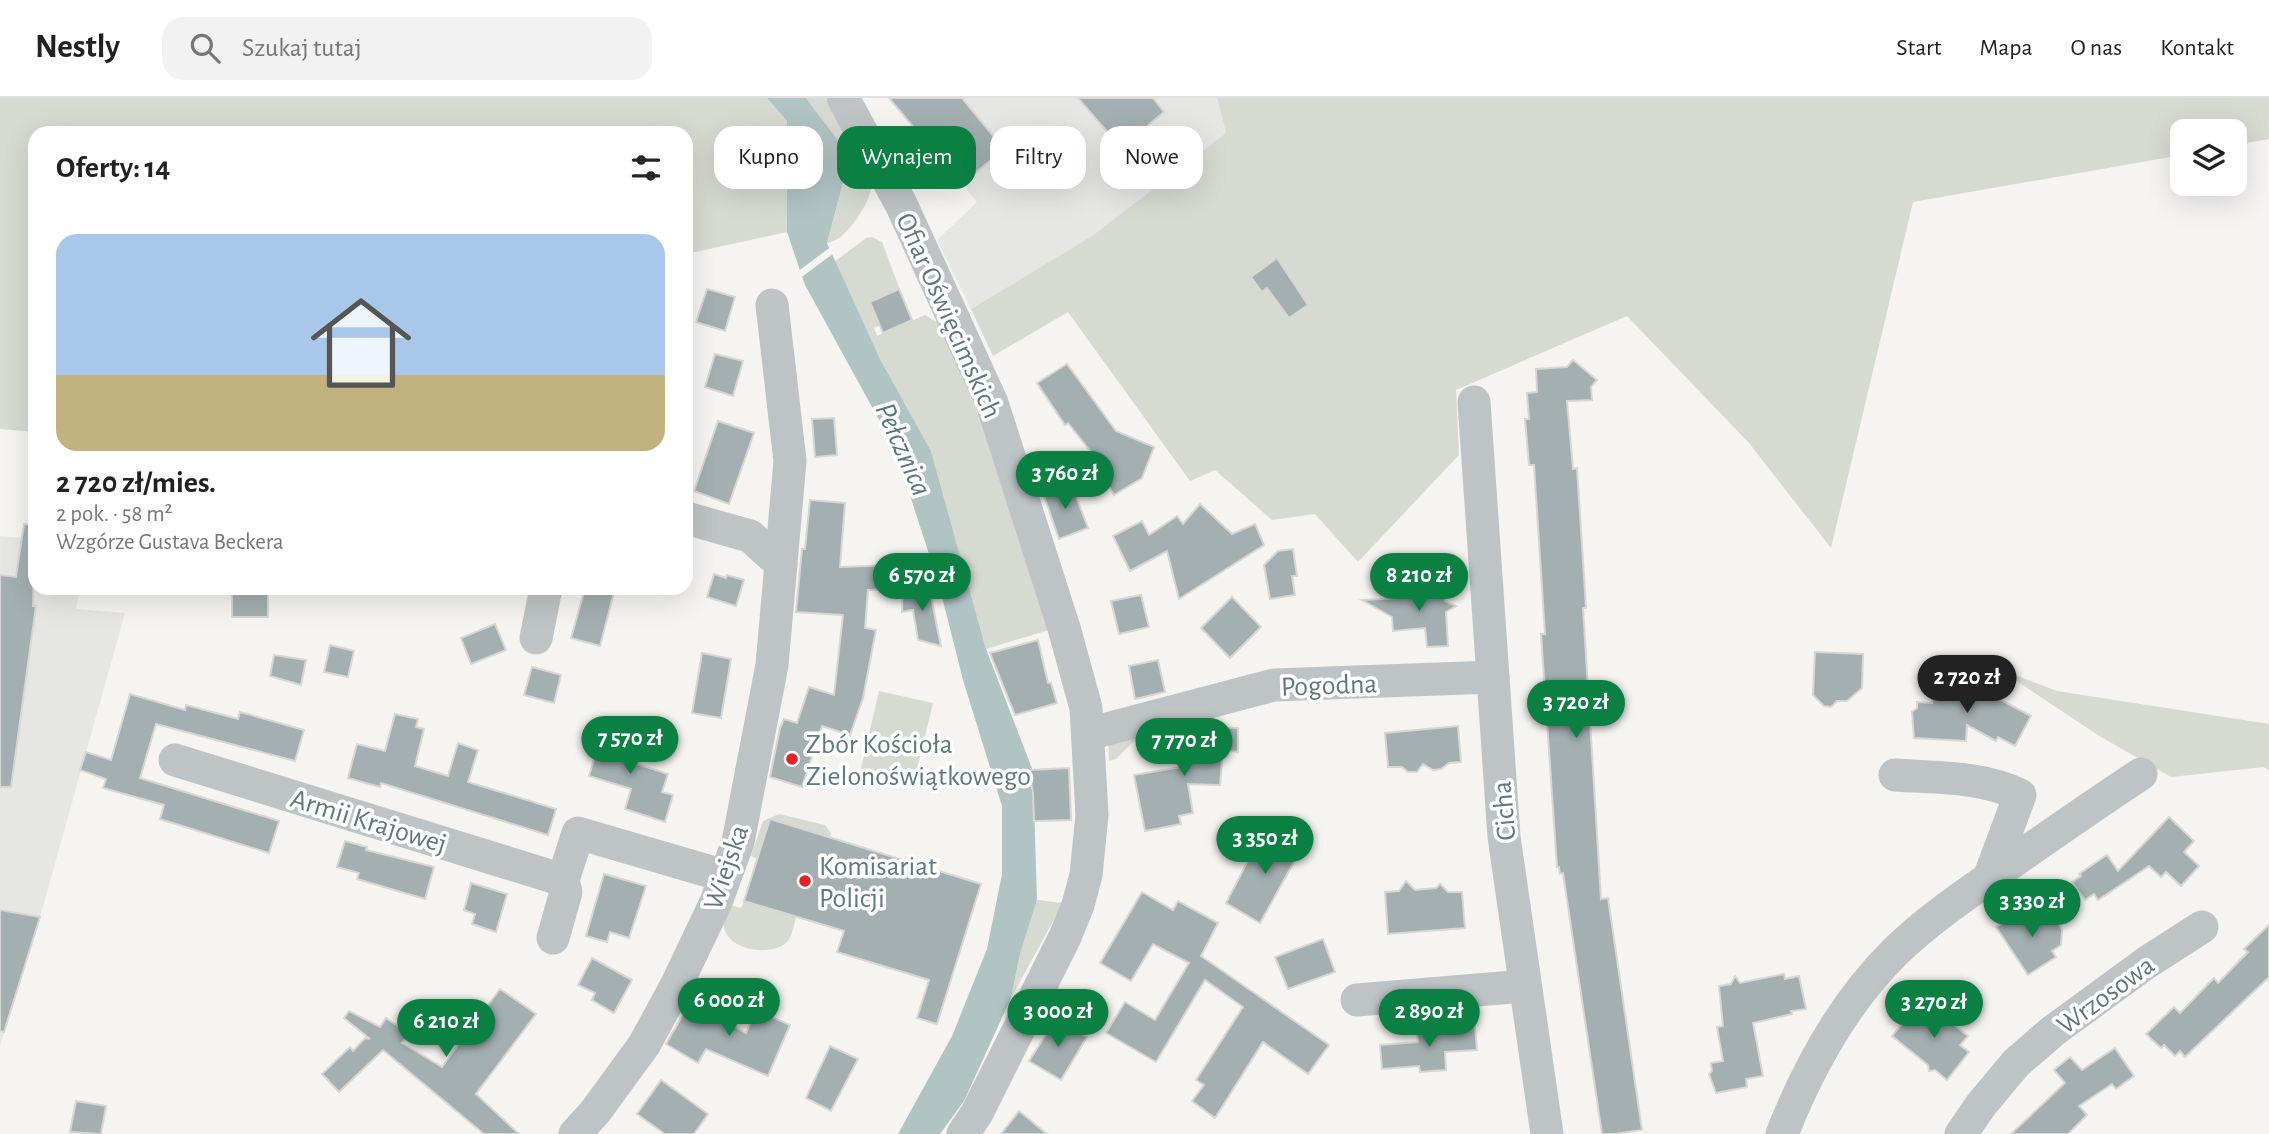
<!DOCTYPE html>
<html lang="pl">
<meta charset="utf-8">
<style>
body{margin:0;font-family:"Alegreya Sans",sans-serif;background:#f2f2f2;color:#222;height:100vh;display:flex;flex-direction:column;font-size:26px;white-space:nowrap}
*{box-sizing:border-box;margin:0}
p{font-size:23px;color:#767676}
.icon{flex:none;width:38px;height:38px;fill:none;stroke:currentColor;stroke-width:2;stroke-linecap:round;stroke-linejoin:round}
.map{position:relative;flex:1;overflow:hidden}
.drawer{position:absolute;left:28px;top:28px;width:665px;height:469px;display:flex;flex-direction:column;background:#fff;border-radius:21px;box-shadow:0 7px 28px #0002}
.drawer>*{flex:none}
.top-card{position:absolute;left:714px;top:28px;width:665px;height:63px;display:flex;gap:14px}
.controls{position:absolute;left:2170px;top:21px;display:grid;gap:14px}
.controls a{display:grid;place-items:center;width:77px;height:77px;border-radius:14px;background:#fff;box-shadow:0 7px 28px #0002;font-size:35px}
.price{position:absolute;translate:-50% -60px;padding:0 16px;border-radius:24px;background:#0b8043;color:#fff;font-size:23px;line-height:46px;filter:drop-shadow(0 2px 4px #0008)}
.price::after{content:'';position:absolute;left:50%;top:42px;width:21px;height:16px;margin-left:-10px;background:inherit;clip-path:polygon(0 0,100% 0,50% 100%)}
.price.on{background:#222;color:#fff}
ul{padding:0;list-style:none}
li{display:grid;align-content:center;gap:14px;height:371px;padding:0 28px}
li+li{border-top:2px solid #e0e0e0}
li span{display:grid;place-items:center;height:217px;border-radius:21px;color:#555}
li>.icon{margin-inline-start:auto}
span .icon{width:126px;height:126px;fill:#fffc;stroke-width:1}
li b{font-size:30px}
h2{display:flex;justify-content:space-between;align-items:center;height:84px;padding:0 28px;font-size:30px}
.chip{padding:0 24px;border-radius:21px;background:#fff;box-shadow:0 7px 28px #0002;font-size:24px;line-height:63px}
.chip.on{background:#0b8043;color:#fff}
header{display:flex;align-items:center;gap:42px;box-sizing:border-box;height:98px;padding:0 35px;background:#fff;border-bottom:2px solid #e0e0e0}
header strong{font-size:33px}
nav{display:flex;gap:38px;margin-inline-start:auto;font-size:24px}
.search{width:490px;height:63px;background:#f2f2f2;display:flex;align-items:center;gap:18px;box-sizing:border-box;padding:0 24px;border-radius:21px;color:#767676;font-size:26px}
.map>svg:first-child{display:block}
.built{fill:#e6e6e5}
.green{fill:#d6dad0}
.water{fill:#b1c4c4}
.pier{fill:#f5f4f1}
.building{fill:#a3afb1;stroke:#d7d6d4;stroke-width:2}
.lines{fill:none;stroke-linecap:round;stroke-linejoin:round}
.minor{stroke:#bec4c6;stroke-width:33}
.poi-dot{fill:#e62124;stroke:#fff;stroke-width:2.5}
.labels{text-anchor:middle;stroke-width:7;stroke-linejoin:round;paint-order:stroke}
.street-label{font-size:28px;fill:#60787d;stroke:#fff}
.poi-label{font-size:28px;fill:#60787d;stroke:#fff;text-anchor:start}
.water-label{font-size:30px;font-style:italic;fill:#5a7879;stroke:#fff}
</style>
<header>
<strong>Nestly</strong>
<div class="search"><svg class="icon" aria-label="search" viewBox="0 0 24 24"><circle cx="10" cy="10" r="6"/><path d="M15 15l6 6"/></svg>Szukaj tutaj</div>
<nav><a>Start</a><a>Mapa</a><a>O nas</a><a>Kontakt</a></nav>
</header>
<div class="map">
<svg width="2269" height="1036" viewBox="0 0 2269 1036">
<rect width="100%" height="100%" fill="#f5f4f1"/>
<g class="built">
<polygon points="888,0 1217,0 1226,35 1092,138 971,211 937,142 977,104"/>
<polygon points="0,438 35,441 35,490 80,490 76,511 125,515 40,819 0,948"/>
</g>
<g class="green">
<polygon points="0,0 767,0 787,23 787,134 686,156 686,35 35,35 35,334 0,331"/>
<path d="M806,0h19l47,84c1,17 -26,60 -45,61l23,-87z"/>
<polygon points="1217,0 2269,0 2269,41 2235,47 2235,33 2182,33 2182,57 1913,104 1831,450 1749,345 1627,218 1456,292 1459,357 1358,464 1315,416 1272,422 1215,372 1190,383 1068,214 993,258 971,211 1092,138 1226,35"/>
<polygon points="872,139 882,144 906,208 870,204 880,227 874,230 877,238 925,217 940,226 986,334 1052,531 986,551 931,353 880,261 834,164 866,140"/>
<polygon points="1997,570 2057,593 2269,626 2269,673 2264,669 2171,679 2101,639"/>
<polygon points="879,593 933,605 914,683 861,671"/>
<polygon points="1149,628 1116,661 1109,663 1108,642"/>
<polygon points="779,716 825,727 831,735 829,740 770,721 757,761 751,758 763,723"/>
<polygon points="1037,802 1063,805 1011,900 1020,856"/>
<path d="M744,803l52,16c-2,8 -4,20 -10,26 -17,14 -58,7 -62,-16 -1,-8 3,-15 6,-22l11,3z"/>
</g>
<polygon class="water" points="767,0 806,0 850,58 827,145 880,261 931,353 986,551 1033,673 1037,802 1020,856 1011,900 964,1003 940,1036 898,1036 952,938 987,851 1002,776 1002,708 963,582 939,487 895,351 805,187 787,134 787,23"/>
<polygon class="pier" points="832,148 834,155 799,181 797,174"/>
<g class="building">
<polygon points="889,0 962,0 1004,51 962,86"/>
<polygon points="1078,0 1153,0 1164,14 1121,50"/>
<polygon points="1277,160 1308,207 1289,220 1267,190 1262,194 1251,179"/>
<polygon points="707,191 735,199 725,233 696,224"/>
<polygon points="899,191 912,222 883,235 870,204"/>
<polygon points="715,256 743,263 733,298 705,289"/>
<polygon points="1573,262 1597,282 1591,289 1592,302 1567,303 1573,371 1577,370 1586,510 1583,510 1601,801 1608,800 1642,1032 1614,1036 1602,1036 1563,775 1560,776 1559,769 1557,769 1541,536 1545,536 1534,367 1529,367 1525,321 1529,321 1527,295 1537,294 1536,271 1567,269"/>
<polygon points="1067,266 1116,333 1154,349 1142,380 1114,397 1110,390 1078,383 1106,373 1068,325 1065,327 1037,285"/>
<polygon points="834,320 837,357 815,359 812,321"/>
<polygon points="718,323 754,335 729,406 694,393"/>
<polygon points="1071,385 1088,430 1059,441 1043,395"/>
<polygon points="810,402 845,405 840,469 898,467 901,491 868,492 865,530 876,532 863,600 850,637 822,628 802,689 770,679 780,630 784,621 797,625 809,589 834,597 843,517 796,514 802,451 805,451"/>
<polygon points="1200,406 1232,436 1255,426 1264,447 1179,501 1167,453 1130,473 1113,438 1142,423 1149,437 1177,418 1183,426"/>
<polygon points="24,426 35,427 33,508 36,508 11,689 0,689 0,477 16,479"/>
<polygon points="1293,451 1297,478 1292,478 1295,497 1270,501 1264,467 1278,453"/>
<polygon points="714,476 726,480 727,477 744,482 736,508 707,499"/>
<polygon points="929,487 938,534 941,548 918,542 913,512 902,514 903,491"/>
<polygon points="585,490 615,490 600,548 571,540"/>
<polygon points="1444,490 1445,503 1456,508 1446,514 1448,548 1427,549 1425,530 1393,533 1392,519 1362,502 1401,500 1401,492"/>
<rect x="232" y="496" width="36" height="23"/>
<polygon points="1141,497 1149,529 1119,536 1111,503"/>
<polygon points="1232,499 1261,529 1230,560 1201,530"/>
<polygon points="495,526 506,552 471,566 461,540"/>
<polygon points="1038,542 1048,585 1051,585 1057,605 1015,617 990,555"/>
<polygon points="330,547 354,553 348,579 324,574"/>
<polygon points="1815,554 1863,556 1862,590 1847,603 1837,603 1831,609 1824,608 1813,597"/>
<polygon points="702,555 731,561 721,620 692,615"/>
<polygon points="274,557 306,562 301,587 270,578"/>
<polygon points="1158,562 1165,594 1135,601 1129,568"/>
<polygon points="532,569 561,577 554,605 524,597"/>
<polygon points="1934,584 1973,587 2031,618 2015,648 1998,639 1996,643 1967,627 1966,643 1914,640 1912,614 1917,610 1917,604 1932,605"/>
<polygon points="130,596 185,612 186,607 238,621 240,614 304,632 295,663 156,626 140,680 279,723 269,755 160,721 164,707 103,690 106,681 80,672 86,654 111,662"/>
<polygon points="395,616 418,621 416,629 424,631 415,668 448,678 458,645 478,652 468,684 556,711 548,737 381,685 380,689 348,680 357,646 385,653"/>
<polygon points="598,626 616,632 613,639 627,643 622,661 668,676 662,694 673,697 665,724 625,711 631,691 589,678 595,657 590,655"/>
<polygon points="1458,628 1461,664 1449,665 1441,671 1433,672 1423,666 1417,674 1408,674 1402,669 1388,669 1385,635"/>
<polygon points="1190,629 1238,630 1238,654 1223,652 1220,687 1188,686 1193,715 1179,718 1181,726 1145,733 1134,677 1188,668"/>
<polygon points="1069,670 1071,722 1034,723 1033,695 1029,672"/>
<polygon points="2169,719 2194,743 2184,754 2199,768 2181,788 2166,774 2161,779 2149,768 2098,802 2094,796 2085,802 2072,784 2081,778 2079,776 2107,757 2118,773"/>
<polygon points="770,721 981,786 937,926 917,920 929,882 837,854 844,833 744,803"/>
<polygon points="1277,729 1304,746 1260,825 1226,805 1252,755 1260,760"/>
<polygon points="345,743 367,749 366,752 434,769 425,801 357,781 359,775 337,769"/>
<polygon points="604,776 646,788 629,840 610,834 607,844 586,838"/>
<polygon points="1406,783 1415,792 1436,790 1440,786 1448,794 1462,794 1465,830 1388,836 1385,794 1399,793"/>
<polygon points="471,785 507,796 496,834 472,826 475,816 464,812"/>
<polygon points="1142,794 1173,812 1178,803 1218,825 1201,858 1329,947 1308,976 1263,944 1215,1020 1192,1003 1204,987 1196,982 1243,909 1205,882 1156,964 1106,935 1125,904 1155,922 1189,865 1153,846 1131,883 1100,865"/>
<polygon points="0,812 40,819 4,934 0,933"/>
<polygon points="2025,812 2030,820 2038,815 2047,816 2051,824 2058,825 2062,832 2061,847 2052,853 2056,859 2028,877 1996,829"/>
<polygon points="2269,827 2269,879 2185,959 2180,953 2175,958 2164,947 2161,950 2146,936 2174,909 2180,915 2214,880 2218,885 2248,854 2244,851"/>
<polygon points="1323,841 1335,874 1288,891 1275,859"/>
<polygon points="592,860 632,882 614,915 592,902 595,895 578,887"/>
<polygon points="1784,876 1785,881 1799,878 1806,911 1791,913 1792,916 1753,925 1763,978 1746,981 1747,989 1716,995 1709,976 1712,973 1711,965 1723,963 1717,929 1723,928 1719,888 1731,886 1735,878 1740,885"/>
<polygon points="500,891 536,916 476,996 519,1036 484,1036 383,952 339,994 322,976 350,949 353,953 365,940 370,941 344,920 349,913 380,929 386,920 409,936 402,945 442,969"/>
<polygon points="1948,899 1949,923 1968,938 1960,947 1969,954 1947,982 1935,972 1929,973 1928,967 1892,938 1914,911 1930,923"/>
<polygon points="691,903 746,935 756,912 790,927 768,978 706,951 698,965 666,946"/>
<polygon points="1056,921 1087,939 1061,982 1029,963"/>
<polygon points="1475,929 1477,952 1445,954 1446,972 1420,974 1419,968 1382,971 1380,947 1418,944 1417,934"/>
<polygon points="830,948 858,961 831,1013 806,1000"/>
<polygon points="2115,950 2134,978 2116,991 2112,986 2079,1008 2087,1017 2068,1036 2011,1036 2065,985 2054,972 2070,959 2082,972"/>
<polygon points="661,982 708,1016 694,1036 665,1036 637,1016"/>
<polygon points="76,1003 106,1008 101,1036 70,1034"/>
<polygon points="1019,1013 1047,1036 1001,1036"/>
</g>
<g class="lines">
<g class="minor">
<polyline points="843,0 901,106 992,305 1064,530 1086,610 1092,717 1086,777 1078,807 1065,839 977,1015 963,1036"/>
<polyline points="1474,304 1504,739 1547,1036"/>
<polyline points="686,420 750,438 781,466"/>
<polyline points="536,540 546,490"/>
<polyline points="1088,636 1274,587 1493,579"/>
<polyline points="175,662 563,782 578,735 725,778"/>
<path d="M1895,677c42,3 86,1 125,20l-31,83"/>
<polyline points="553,840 566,794 563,782"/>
<polyline points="1357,902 1525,888"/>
<polyline points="575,1036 595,1014 644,947 675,890 716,804 738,744 772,567 790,363 772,207"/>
<path d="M1782,1036c26,-66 63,-133 114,-183 32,-31 69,-56 105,-81 47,-33 93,-65 140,-96"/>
<polyline points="1961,1036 1981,1007 2016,965 2053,933 2146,865 2202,829"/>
</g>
</g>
<g class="poi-dot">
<circle cx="792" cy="661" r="7"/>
<circle cx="805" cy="783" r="7"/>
</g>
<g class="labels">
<g class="street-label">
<text transform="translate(950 217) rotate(66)" y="10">Ofiar Oświęcimskich</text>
<text transform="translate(1329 586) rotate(-2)" y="10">Pogodna</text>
<text transform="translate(1503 713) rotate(-95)" y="10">Cicha</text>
<text transform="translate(369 722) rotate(17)" y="10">Armii Krajowej</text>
<text transform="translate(725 769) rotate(-71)" y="10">Wiejska</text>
<text transform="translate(2105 896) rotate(-36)" y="10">Wrzosowa</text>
</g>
<g class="poi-label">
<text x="806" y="655">Zbór Kościoła<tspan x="806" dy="32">Zielonoświątkowego</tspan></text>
<text x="819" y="777">Komisariat<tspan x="819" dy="32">Policji</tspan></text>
</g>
<g class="water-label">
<text transform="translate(904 351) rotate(66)" y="10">Pełcznica</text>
</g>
</g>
</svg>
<div class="controls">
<a><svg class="icon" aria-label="layers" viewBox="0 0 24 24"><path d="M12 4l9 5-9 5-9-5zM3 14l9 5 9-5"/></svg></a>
</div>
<b class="price" style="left:1065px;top:413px">3 760 zł</b>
<b class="price" style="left:922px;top:515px">6 570 zł</b>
<b class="price" style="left:1419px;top:515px">8 210 zł</b>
<b class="price on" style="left:1967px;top:617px">2 720 zł</b>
<b class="price" style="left:1576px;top:642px">3 720 zł</b>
<b class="price" style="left:630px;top:678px">7 570 zł</b>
<b class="price" style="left:1184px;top:680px">7 770 zł</b>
<b class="price" style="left:1265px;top:778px">3 350 zł</b>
<b class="price" style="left:2032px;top:841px">3 330 zł</b>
<b class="price" style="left:729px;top:940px">6 000 zł</b>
<b class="price" style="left:1934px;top:942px">3 270 zł</b>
<b class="price" style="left:1058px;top:951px">3 000 zł</b>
<b class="price" style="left:1429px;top:951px">2 890 zł</b>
<b class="price" style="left:446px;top:961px">6 210 zł</b>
<div class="top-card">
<a class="chip">Kupno</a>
<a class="chip on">Wynajem</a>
<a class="chip">Filtry</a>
<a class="chip">Nowe</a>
</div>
<section class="drawer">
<h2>Oferty: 14<svg class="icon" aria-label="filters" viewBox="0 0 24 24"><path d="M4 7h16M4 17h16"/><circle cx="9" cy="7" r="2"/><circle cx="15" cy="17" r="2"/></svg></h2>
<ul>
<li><span style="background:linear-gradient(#a9c7e8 65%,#c2b280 0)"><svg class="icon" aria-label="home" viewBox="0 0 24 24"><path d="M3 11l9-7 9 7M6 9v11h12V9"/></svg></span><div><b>2 720 zł/mies.</b><p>2 pok. · 58 m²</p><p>Wzgórze Gustava Beckera</p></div></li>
</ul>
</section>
</div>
